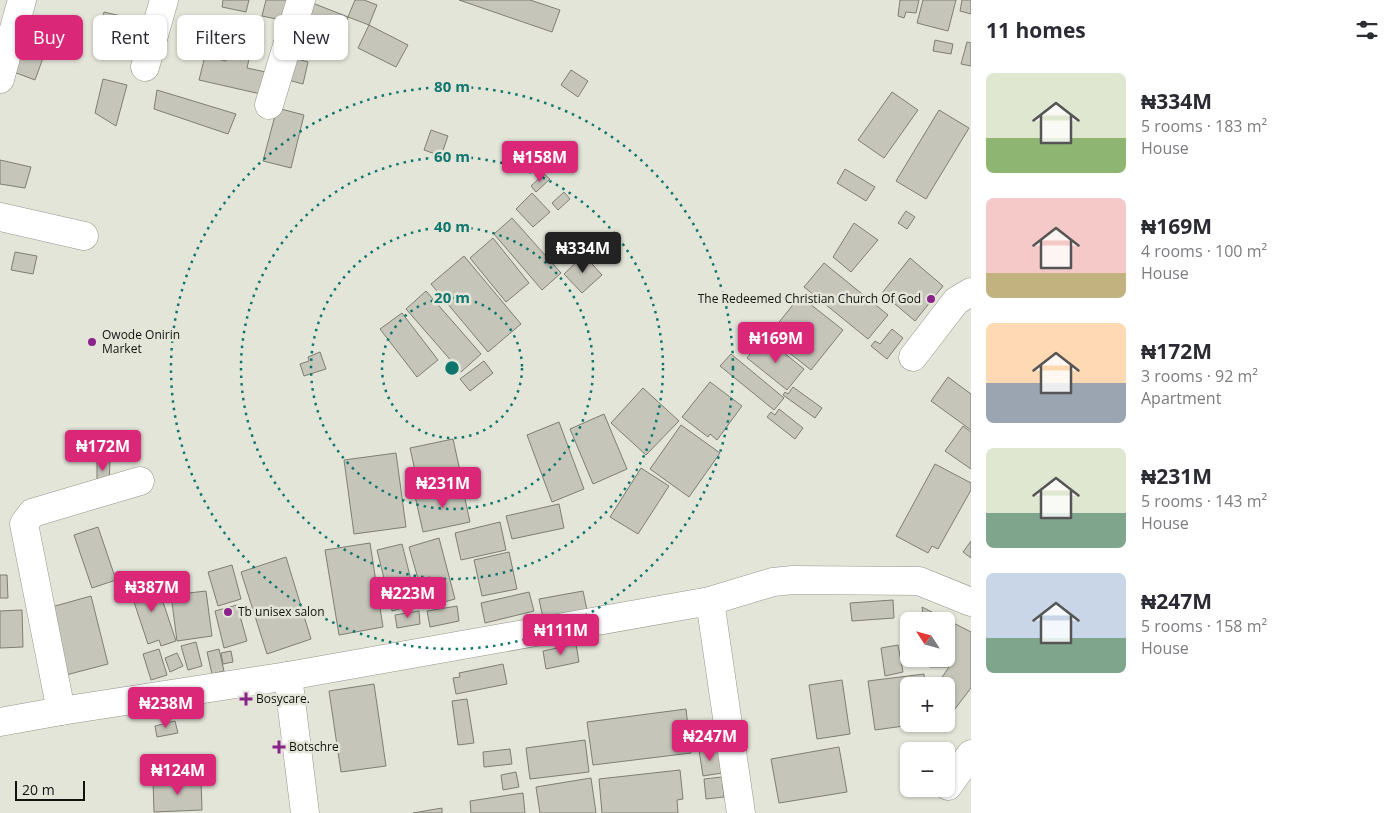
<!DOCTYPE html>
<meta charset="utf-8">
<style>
body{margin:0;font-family:"Open Sans",sans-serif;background:#f2f2f3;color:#2b2b33;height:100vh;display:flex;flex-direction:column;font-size:19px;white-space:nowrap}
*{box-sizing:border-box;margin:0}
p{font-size:16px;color:#7c7c81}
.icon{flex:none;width:28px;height:28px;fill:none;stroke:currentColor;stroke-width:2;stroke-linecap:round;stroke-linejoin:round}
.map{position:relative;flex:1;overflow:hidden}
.sheet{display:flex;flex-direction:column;background:#fff;width:425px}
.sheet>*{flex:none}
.hud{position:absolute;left:15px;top:15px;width:475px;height:45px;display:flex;gap:10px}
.needle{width:32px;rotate:306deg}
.buttons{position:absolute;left:900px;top:612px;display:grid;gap:10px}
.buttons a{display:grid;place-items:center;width:55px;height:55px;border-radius:8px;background:#fff;box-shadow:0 1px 4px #0004;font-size:25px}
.scale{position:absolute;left:15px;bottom:12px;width:70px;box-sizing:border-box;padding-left:5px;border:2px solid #12120e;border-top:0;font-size:14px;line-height:18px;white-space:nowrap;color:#12120e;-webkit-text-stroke:4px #e4e5d9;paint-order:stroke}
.price{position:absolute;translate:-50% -42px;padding:0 11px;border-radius:5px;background:#db2777;color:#fff;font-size:16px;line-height:32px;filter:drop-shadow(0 1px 2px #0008)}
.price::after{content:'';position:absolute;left:50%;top:30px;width:15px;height:11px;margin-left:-8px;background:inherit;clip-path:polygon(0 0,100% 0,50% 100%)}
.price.on{background:#222;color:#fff}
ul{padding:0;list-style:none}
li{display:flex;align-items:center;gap:15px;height:125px;padding:0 15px}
li span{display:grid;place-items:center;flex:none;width:140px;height:100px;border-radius:8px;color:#555}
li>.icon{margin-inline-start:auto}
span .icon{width:60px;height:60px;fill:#fffc;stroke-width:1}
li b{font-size:21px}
h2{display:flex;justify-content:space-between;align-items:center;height:60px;padding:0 15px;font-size:21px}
.tag{padding:0 18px;border-radius:8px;background:#fff;box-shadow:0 1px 4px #0004;font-size:18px;line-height:45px}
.tag.on{background:#db2777;color:#fff}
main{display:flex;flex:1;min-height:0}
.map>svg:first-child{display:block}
.building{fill:#c5c5ba;stroke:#7e7e74}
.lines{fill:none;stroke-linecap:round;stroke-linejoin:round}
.minor-casing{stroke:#95958a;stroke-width:29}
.minor{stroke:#fff;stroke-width:28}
.ring{fill:none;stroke:#0f766e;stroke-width:2.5;stroke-dasharray:2.5 5}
.poi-dot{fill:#892289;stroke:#e4e5d9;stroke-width:2}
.labels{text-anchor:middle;stroke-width:5;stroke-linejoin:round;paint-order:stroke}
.poi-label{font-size:12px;fill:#12120e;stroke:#e4e5d9;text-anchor:start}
.centre{fill:#0f766e;stroke:#e4e5d9;stroke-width:2.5}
.ring-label{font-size:15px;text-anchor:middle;font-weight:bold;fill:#0f766e;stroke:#e4e5d9;stroke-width:5;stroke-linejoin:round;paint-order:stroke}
</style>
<main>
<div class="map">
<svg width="971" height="813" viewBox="0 0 971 813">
<rect width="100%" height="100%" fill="#e4e5d9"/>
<g class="building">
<polygon points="223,0 249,0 246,12 222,7"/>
<polygon points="266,0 291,0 286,21 262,16"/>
<polygon points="355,0 364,0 377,5 369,25 348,17"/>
<polygon points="459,0 530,0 560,10 552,32"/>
<polygon points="900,0 919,0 916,13 906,12 904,18 898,16"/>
<polygon points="923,0 956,0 948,31 917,23"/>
<polygon points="962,0 971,0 971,14 960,11"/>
<polygon points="310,2 348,17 339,39 301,24"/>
<polygon points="104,12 151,23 145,49 98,38"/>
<polygon points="369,25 408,45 396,67 358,48"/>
<polygon points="935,40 953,44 951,54 933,51"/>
<polygon points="231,41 252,46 247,68 270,73 265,95 199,80 205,56 226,61"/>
<polygon points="967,42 971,43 971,66 961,64"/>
<polygon points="19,50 43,58 35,80 11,71"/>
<polygon points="287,56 308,62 303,84 281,78"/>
<polygon points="571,70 588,81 578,97 561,85"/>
<polygon points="103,79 127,85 116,126 95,113"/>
<polygon points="157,90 236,114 228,134 154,109"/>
<polygon points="892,92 918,110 884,158 858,140"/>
<polygon points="277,108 304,115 291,168 263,161"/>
<polygon points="939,110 969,128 926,199 896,181"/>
<polygon points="431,130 448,136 441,156 424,150"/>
<polygon points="0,160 31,167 25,188 0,184"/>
<polygon points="845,169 875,187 866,201 837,183"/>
<polygon points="544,174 550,179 536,192 531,186"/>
<polygon points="564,192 570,199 558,210 552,203"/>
<polygon points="532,193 550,212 533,227 516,209"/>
<polygon points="906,211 915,217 907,229 898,223"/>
<polygon points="512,218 561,273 542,290 494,234"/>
<polygon points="854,223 878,240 851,272 833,257"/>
<polygon points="493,238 529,283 506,302 470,258"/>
<polygon points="15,252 37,256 33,274 11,270"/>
<polygon points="584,255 602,275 582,293 564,274"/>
<polygon points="464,256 521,324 488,352 431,284"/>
<polygon points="910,258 943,286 915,321 882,293"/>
<polygon points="824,263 888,315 868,339 804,287"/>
<polygon points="426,291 481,354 461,372 406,309"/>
<polygon points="800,296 843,330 811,370 768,336"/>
<polygon points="402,313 438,360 417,377 380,329"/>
<polygon points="892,329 903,338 887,359 871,346 875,341 880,344"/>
<polygon points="764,337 804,369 787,390 747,358"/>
<polygon points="320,352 326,369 304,376 300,364 309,361 308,357"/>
<polygon points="731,354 784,398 774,410 720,366"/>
<polygon points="484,361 493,373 470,391 460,379"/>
<polygon points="948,377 971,394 971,430 931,401"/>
<polygon points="710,382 742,406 717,440 710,434 708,437 682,417"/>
<polygon points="793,387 822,408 815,418 783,395 785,392 788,394"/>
<polygon points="643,388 679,421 646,455 611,423"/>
<polygon points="779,409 803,428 795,439 767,417 771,412 775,415"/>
<polygon points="604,414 627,469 593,484 570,429"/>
<polygon points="559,422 584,489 552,502 527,435"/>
<polygon points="681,425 720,453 689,497 650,469"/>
<polygon points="963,426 971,432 971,469 945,451"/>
<polygon points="453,439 462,480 419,489 410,448"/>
<polygon points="396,453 406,527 354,534 344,460"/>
<polygon points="97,461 110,461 109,484 97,484"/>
<polygon points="935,464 971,483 971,490 938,549 932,546 928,553 896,536"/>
<polygon points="641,468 669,486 638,534 610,517"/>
<polygon points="462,485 470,522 423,532 415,496"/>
<polygon points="559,504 564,528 512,539 506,516"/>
<polygon points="500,522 506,550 461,560 455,533"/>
<polygon points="98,527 116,580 92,588 74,535"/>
<polygon points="439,538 455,599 426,607 409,547"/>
<polygon points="971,541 971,558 963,552"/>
<polygon points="370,543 383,627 339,635 325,550"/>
<polygon points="402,544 417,604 392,611 377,550"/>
<polygon points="509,552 517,589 482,596 474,560"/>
<polygon points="286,557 311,639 267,654 241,572"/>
<polygon points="232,565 241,599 218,606 208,572"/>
<polygon points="0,575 7,575 8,598 0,598"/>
<polygon points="155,578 176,641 161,646 159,640 148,644 129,587"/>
<polygon points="206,591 212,636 177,641 171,595"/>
<polygon points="583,591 587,610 543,618 539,599"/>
<polygon points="529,592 534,611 485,623 481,603"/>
<polygon points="91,596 108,664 66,675 48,608"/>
<polygon points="893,600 894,618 852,621 850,603"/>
<polygon points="237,605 247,641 224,648 215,611"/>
<polygon points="457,606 459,621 430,627 427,611"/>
<polygon points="922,607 971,632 971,688 951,714 946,711 946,686 936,686 949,667 930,667 929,659 946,659 946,621 924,621"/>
<polygon points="22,610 23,647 0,648 0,611"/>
<polygon points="419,611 420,624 397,628 395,615"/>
<polygon points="196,642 202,666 188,670 181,646"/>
<polygon points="576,644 579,662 546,669 543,651"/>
<polygon points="898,645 903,672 885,676 881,648"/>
<polygon points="159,649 167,675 151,680 143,654"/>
<polygon points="219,649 224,671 212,674 207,652"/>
<polygon points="231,651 233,662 223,664 221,653"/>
<polygon points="177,653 183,666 170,672 165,658"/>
<polygon points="503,664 507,684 456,694 453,678 460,677 459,673"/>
<polygon points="924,674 925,686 909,686 909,724 918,724 875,730 868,681"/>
<polygon points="842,680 850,734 817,739 809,685"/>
<polygon points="374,684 386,766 341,772 329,691"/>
<polygon points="467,699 474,743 458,745 452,701"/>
<polygon points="686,709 691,753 593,765 587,722"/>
<polygon points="175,721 178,733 157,737 155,726"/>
<polygon points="585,740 589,772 530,779 526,748"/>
<polygon points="718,747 722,773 703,776 699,750"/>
<polygon points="839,747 847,792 779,803 771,759"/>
<polygon points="510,749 512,764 484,767 483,752"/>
<polygon points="680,770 683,799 677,800 678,813 602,813 599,779"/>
<polygon points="516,772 519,787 503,790 501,775"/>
<polygon points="722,777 724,797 706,799 704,779"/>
<polygon points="591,778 596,813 540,813 536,787"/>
<polygon points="201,779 202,810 154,812 153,781"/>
<polygon points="523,793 525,813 471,813 470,801"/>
<polygon points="442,808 442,813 413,813"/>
</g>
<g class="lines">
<defs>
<g id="minor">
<polyline points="145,67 164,0"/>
<polyline points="0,79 22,0"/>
<polyline points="269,105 301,0"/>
<polyline points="0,217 84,236"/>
<polyline points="913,357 956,301 971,292"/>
<polyline points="710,601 741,813"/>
<polyline points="288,676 305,813"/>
<polyline points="61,711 24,524 32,513 140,481"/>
<polyline points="0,722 61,711 288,676 710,601 773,582 793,580 919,581 971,602"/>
<polyline points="948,786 971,754"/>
</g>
</defs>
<use href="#minor" class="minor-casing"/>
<use href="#minor" class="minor"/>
</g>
<g class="ring">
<circle cx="452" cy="368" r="70"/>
<circle cx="452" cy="368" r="141"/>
<circle cx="452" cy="368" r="211"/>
<circle cx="452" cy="368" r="281"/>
</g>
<g class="poi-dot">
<circle cx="931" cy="299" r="5"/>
<circle cx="92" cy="342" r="5"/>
<circle cx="228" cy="612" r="5"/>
<path d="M243.5 691.5h5v5h5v5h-5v5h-5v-5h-5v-5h5z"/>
<path d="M276.5 739.5h5v5h5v5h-5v5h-5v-5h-5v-5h5z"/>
</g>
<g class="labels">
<g class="poi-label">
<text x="921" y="303" text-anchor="end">The Redeemed Christian Church Of God</text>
<text x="102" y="339">Owode Onirin<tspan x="102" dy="14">Market</tspan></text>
<text x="238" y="616">Tb unisex salon</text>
<text x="256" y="703">Bosycare.</text>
<text x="289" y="751">Botschre</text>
</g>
</g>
<circle cx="452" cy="368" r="8" class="centre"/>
<g class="ring-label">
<text x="452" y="92">80 m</text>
<text x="452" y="162">60 m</text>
<text x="452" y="232">40 m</text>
<text x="452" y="303">20 m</text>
</g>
</svg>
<div class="buttons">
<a><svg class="needle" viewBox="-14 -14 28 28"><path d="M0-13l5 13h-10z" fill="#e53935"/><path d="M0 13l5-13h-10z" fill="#7c7c81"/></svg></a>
<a>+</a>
<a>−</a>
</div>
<div class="scale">20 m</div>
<b class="price" style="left:540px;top:183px">₦158M</b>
<b class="price on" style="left:583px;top:274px">₦334M</b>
<b class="price" style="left:776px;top:364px">₦169M</b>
<b class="price" style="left:103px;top:472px">₦172M</b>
<b class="price" style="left:443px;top:509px">₦231M</b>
<b class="price" style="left:152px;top:613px">₦387M</b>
<b class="price" style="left:408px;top:619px">₦223M</b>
<b class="price" style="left:561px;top:656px">₦111M</b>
<b class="price" style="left:166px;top:729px">₦238M</b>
<b class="price" style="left:710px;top:762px">₦247M</b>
<b class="price" style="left:178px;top:796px">₦124M</b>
<div class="hud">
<a class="tag on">Buy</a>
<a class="tag">Rent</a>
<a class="tag">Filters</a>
<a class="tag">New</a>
</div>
</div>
<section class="sheet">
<h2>11 homes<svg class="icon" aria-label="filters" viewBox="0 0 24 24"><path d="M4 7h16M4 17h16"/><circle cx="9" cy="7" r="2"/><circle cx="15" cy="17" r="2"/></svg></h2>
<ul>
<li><span style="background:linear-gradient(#dfe7d0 65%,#8fb573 0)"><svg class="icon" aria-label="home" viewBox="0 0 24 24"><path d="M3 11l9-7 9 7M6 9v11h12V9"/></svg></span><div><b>₦334M</b><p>5 rooms · 183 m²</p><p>House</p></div></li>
<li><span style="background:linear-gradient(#f6c9c9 75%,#c2b280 0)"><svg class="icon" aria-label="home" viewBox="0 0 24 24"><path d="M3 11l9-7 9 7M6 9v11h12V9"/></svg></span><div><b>₦169M</b><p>4 rooms · 100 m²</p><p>House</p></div></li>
<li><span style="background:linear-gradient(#ffd9b3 60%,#9aa5b1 0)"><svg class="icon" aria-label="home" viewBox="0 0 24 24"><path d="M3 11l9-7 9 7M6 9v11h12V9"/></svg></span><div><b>₦172M</b><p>3 rooms · 92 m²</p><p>Apartment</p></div></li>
<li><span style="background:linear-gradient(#dfe7d0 65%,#7fa58c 0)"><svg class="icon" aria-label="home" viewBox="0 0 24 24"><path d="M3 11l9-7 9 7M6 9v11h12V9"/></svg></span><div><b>₦231M</b><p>5 rooms · 143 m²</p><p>House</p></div></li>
<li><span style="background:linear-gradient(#c9d6e8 65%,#7fa58c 0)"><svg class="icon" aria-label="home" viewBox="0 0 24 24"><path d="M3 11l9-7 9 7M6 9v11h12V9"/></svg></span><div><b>₦247M</b><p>5 rooms · 158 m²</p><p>House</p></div></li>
</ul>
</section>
</main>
